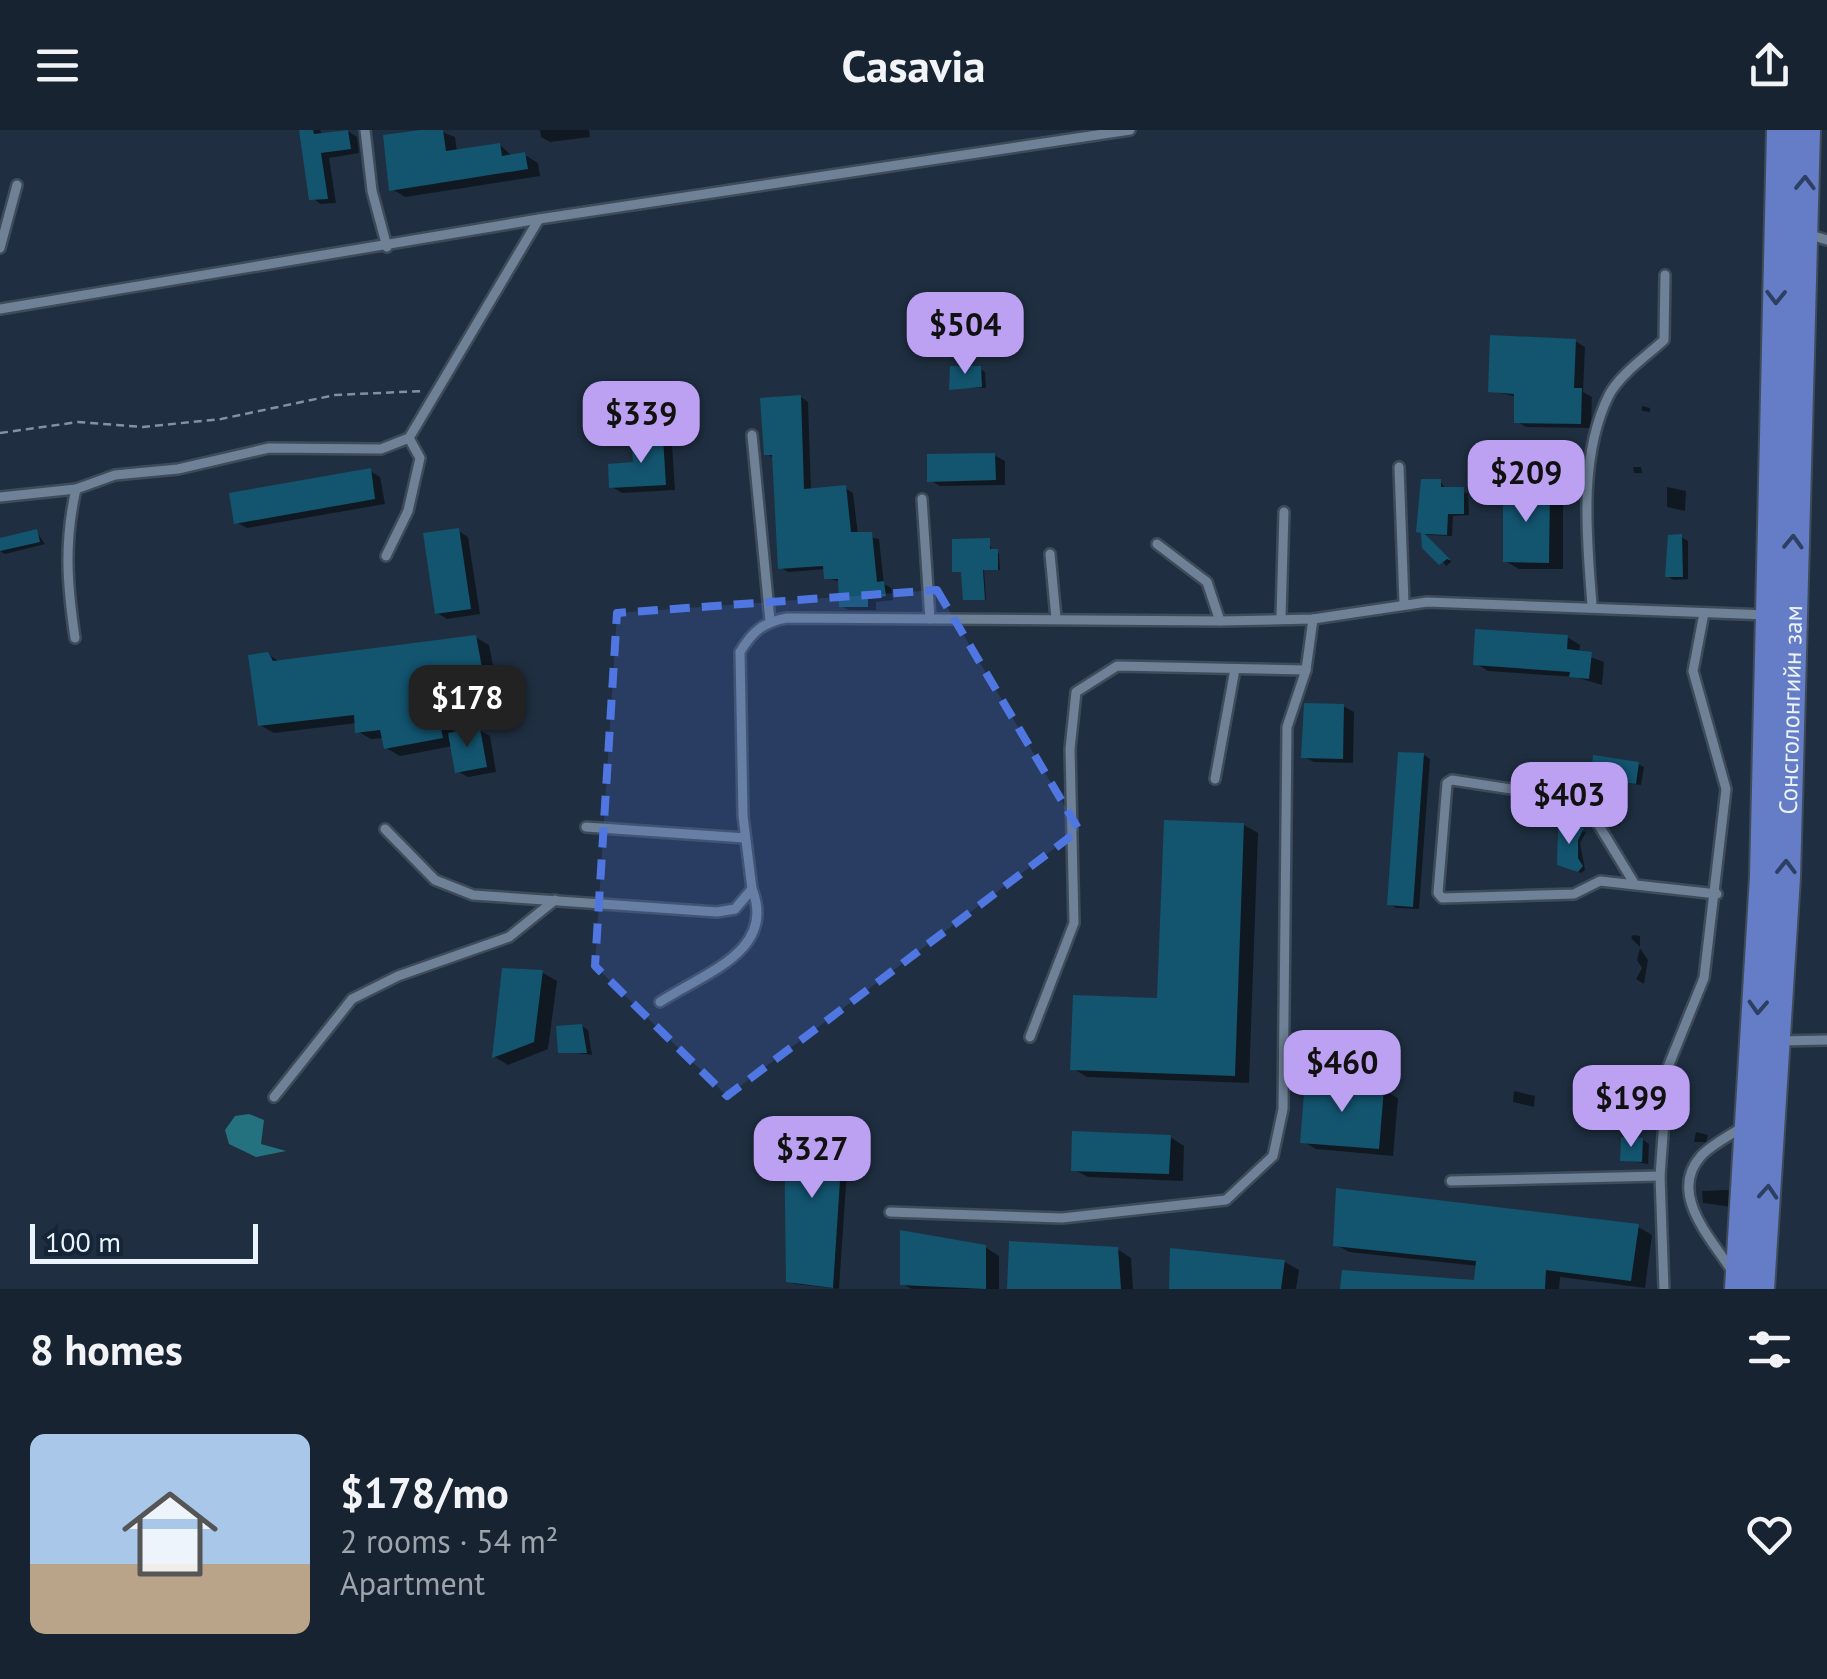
<!DOCTYPE html>
<meta charset="utf-8">
<style>
body{margin:0;font-family:"PT Sans",sans-serif;background:#202b39;color:#f1f3f6;height:100vh;display:flex;flex-direction:column;font-size:38px;white-space:nowrap}
*{box-sizing:border-box;margin:0}
p{font-size:32px;color:#9ea4ab}
.icon{flex:none;width:55px;height:55px;fill:none;stroke:currentColor;stroke-width:2;stroke-linecap:round;stroke-linejoin:round}
.map{position:relative;height:1159px;overflow:hidden}
.details{display:flex;flex-direction:column;background:#172331;flex:1}
.details>*{flex:none}
.scale{position:absolute;left:30px;bottom:25px;width:228px;box-sizing:border-box;padding-left:10px;border:5px solid #ebf3fd;border-top:0;font-size:28px;line-height:35px;white-space:nowrap;color:#ebf3fd;-webkit-text-stroke:8px #152537;paint-order:stroke}
.price{position:absolute;translate:-50% -85px;padding:0 22px;border-radius:20px;background:#bca0f2;color:#111;font-size:32px;line-height:65px;filter:drop-shadow(0 2px 5px #0008)}
.price::after{content:'';position:absolute;left:50%;top:60px;width:30px;height:22px;margin-left:-15px;background:inherit;clip-path:polygon(0 0,100% 0,50% 100%)}
.price.current{background:#222;color:#fff}
ul{padding:0;list-style:none}
li{display:flex;align-items:center;gap:30px;height:250px;padding:0 30px}
li span{display:grid;place-items:center;flex:none;width:280px;height:200px;border-radius:15px;color:#555}
li>.icon{margin-inline-start:auto}
span .icon{width:120px;height:120px;fill:#fffc;stroke-width:1}
li b{font-size:42px}
h2{display:flex;justify-content:space-between;align-items:center;height:120px;padding:0 30px;font-size:42px}
header{display:flex;justify-content:space-between;align-items:center;height:130px;padding:0 30px;background:#172331;font-size:45px;font-weight:600}
.map>svg:first-child{display:block}
.water{fill:#247280}
.shadow{fill:#0007}
.building{fill:#13546f}
.lines{fill:none;stroke-linecap:round;stroke-linejoin:round}
.lane-casing{stroke:#3e4c5a;stroke-width:14}
.primary-casing{stroke:#3e4c5a;stroke-width:32}
.path{stroke:#84909e;stroke-width:2.5;stroke-dasharray:8 5;stroke-linecap:butt}
.lane{stroke:#6e8196;stroke-width:9}
.primary{stroke:#657dc6;stroke-width:28}
.oneway{stroke:#2d3f62}
.marked{fill:#5077e1;fill-opacity:0.2;stroke:#5077e1;stroke-width:8;stroke-dasharray:20 12;stroke-linejoin:round}
.labels{text-anchor:middle;stroke-width:9;stroke-linejoin:round;paint-order:stroke}
.street-label{font-size:25px;fill:#ebf3fd;stroke:#152537}
</style>
<header><svg class="icon" aria-label="menu" viewBox="0 0 24 24"><path d="M4 6h16M4 12h16M4 18h16"/></svg>Casavia<svg class="icon" aria-label="share" viewBox="0 0 24 24"><path d="M12 15V3M7 8l5-5 5 5M5 13v7h14v-7"/></svg></header>
<div class="map">
<svg width="1827" height="1159" viewBox="0 0 1827 1159">
<rect width="100%" height="100%" fill="#1f2f41"/>
<polygon class="water" points="249,984 264,990 261,1014 286,1021 256,1027 229,1014 225,1000 235,986"/>
<g class="shadow">
<polygon points="301,0 320,0 322,5 348,1 357,7 359,23 329,28 336,73 321,74 312,68"/>
<polygon points="437,0 455,7 457,22 500,15 513,27 525,25 538,33 540,46 405,67 392,59"/>
<polygon points="540,0 589,0 590,7 550,12 541,7"/>
<polygon points="1575,211 1585,217 1583,262 1592,267 1591,298 1526,297 1516,291 1517,267 1491,261"/>
<polygon points="980,239 985,242 986,258 952,258"/>
<polygon points="801,267 808,272 811,361 845,358 853,363 858,405 879,409 884,454 891,458 893,470 876,472 876,480 849,480 841,476 841,452 826,448 826,439 788,442 780,437 775,329 767,324"/>
<polygon points="1642,276 1650,278 1650,282 1642,281"/>
<polygon points="662,309 672,315 675,360 622,363 612,357"/>
<polygon points="994,325 1005,331 1005,355 940,356 930,350"/>
<polygon points="1633,337 1641,337 1642,343 1634,343"/>
<polygon points="370,341 380,347 385,374 247,398 236,392"/>
<polygon points="1441,352 1446,360 1468,363 1469,385 1453,386 1452,406 1426,405 1452,431 1446,436 1424,404"/>
<polygon points="1667,357 1686,361 1685,381 1667,377"/>
<polygon points="1549,361 1563,369 1563,439 1519,439 1505,431"/>
<polygon points="36,401 45,414 5,424 0,421 0,410"/>
<polygon points="458,401 468,407 480,484 447,489 437,483"/>
<polygon points="1681,407 1688,411 1688,449 1674,450 1667,446"/>
<polygon points="989,411 992,422 999,423 1000,440 984,440 986,470 968,470 964,442"/>
<polygon points="475,507 489,515 500,572 449,581 454,605 479,600 490,606 496,642 468,647 457,641 453,616 400,626 386,618 384,608 371,609 357,601 357,593 274,603 260,595 267,524 282,533"/>
<polygon points="1567,507 1580,515 1579,523 1604,532 1602,555 1575,547 1488,541 1475,533"/>
<polygon points="1343,576 1354,582 1353,633 1314,632 1304,627"/>
<polygon points="1424,625 1430,629 1419,779 1396,778 1390,774"/>
<polygon points="1638,634 1644,637 1641,655 1559,643"/>
<polygon points="1609,678 1624,687 1619,696 1605,684"/>
<polygon points="1244,695 1258,703 1249,953 1087,947 1072,938 1160,871"/>
<polygon points="1564,697 1586,702 1580,713 1585,740 1581,743 1560,735"/>
<polygon points="1633,805 1640,806 1640,817 1631,808"/>
<polygon points="1640,818 1648,830 1644,854 1636,849 1642,838 1637,830"/>
<polygon points="504,840 543,843 557,851 548,919 508,935 495,927"/>
<polygon points="582,896 588,900 592,925 560,921"/>
<polygon points="1383,960 1398,968 1393,1026 1316,1019 1302,1011"/>
<polygon points="1514,961 1535,966 1534,977 1513,972"/>
<polygon points="844,991 850,995 839,1159 795,1154 788,1151"/>
<polygon points="1696,1002 1708,1005 1706,1012 1694,1012"/>
<polygon points="1170,1007 1184,1016 1183,1051 1088,1047 1073,1039"/>
<polygon points="1643,1010 1649,1014 1648,1034 1623,1030"/>
<polygon points="1727,1060 1733,1063 1732,1077 1703,1073 1702,1061"/>
<polygon points="1638,1097 1652,1105 1645,1158 1560,1147 1559,1159 1343,1159 1476,1152 1478,1136 1349,1122 1335,1114"/>
<polygon points="985,1117 999,1126 999,1159 912,1159 902,1154"/>
<polygon points="1117,1119 1131,1128 1133,1159 1009,1159"/>
<polygon points="1285,1132 1299,1140 1296,1159 1171,1159"/>
</g>
<g class="building">
<polygon points="299,0 313,0 314,4 348,0 351,19 321,23 328,69 309,70"/>
<polygon points="420,0 443,0 446,21 500,13 502,26 525,22 528,39 389,61 383,5"/>
<polygon points="1490,205 1576,209 1574,258 1582,258 1581,294 1514,293 1514,264 1488,262"/>
<polygon points="950,236 981,236 982,257 949,260"/>
<polygon points="801,265 804,359 846,355 851,402 872,402 877,452 884,451 886,466 868,469 868,477 839,477 838,449 824,449 823,436 778,439 772,325 764,325 760,268"/>
<polygon points="663,307 666,355 609,358 608,334 633,332 631,308"/>
<polygon points="995,323 996,350 927,352 927,324"/>
<polygon points="371,338 375,369 234,394 229,363"/>
<polygon points="1421,349 1441,349 1441,357 1464,357 1464,384 1448,384 1447,405 1425,404 1452,431 1447,429 1439,435 1422,418 1421,403 1416,402"/>
<polygon points="1503,358 1550,358 1549,433 1503,432"/>
<polygon points="459,398 471,479 435,484 423,403"/>
<polygon points="37,399 40,412 0,421 0,408"/>
<polygon points="1682,404 1683,447 1665,447 1668,405"/>
<polygon points="990,408 990,419 998,419 998,440 983,440 985,470 963,470 961,442 952,442 952,409"/>
<polygon points="1475,499 1568,505 1567,519 1592,522 1589,549 1569,547 1570,542 1473,535"/>
<polygon points="476,505 487,565 436,574 443,608 384,619 380,600 355,603 354,585 258,596 248,525 268,522 273,531"/>
<polygon points="1304,573 1344,574 1343,629 1301,628"/>
<polygon points="480,598 487,637 455,643 448,603"/>
<polygon points="1398,622 1424,623 1413,777 1387,775"/>
<polygon points="1593,625 1639,632 1636,654 1556,644 1557,632 1592,635"/>
<polygon points="1164,690 1244,693 1235,946 1070,940 1073,865 1157,868"/>
<polygon points="1563,694 1584,698 1578,710 1578,728 1583,736 1578,742 1557,735 1558,700"/>
<polygon points="502,838 543,840 534,912 492,928"/>
<polygon points="582,894 587,923 558,923 556,896"/>
<polygon points="1305,951 1384,958 1379,1019 1300,1013"/>
<polygon points="844,989 833,1158 786,1152 784,996"/>
<polygon points="1072,1001 1171,1005 1169,1044 1071,1041"/>
<polygon points="1621,1007 1643,1008 1642,1032 1620,1031"/>
<polygon points="1336,1058 1639,1094 1631,1151 1546,1140 1545,1159 1340,1159 1342,1140 1474,1150 1476,1131 1333,1116"/>
<polygon points="900,1100 986,1115 986,1159 900,1155"/>
<polygon points="1009,1111 1118,1117 1121,1159 1007,1159"/>
<polygon points="1170,1118 1285,1130 1281,1159 1169,1159"/>
</g>
<g class="lines">
<defs>
<g id="lane">
<polyline points="365,0 372,61 387,117"/>
<polyline points="1807,104 1827,110"/>
<polyline points="0,118 17,55"/>
<polyline points="0,179 539,89 1130,0"/>
<polyline points="752,305 770,491"/>
<polyline points="1399,337 1404,473"/>
<polyline points="0,367 76,359 115,345 178,339 269,318 381,319 409,308 539,89"/>
<polyline points="922,369 930,489"/>
<polyline points="1157,414 1207,452 1220,491"/>
<polyline points="1050,424 1056,488"/>
<polyline points="386,426 408,381 420,328 409,308"/>
<path d="M1592,475c-5,-66 -14,-148 17,-210 11,-21 38,-39 55,-55l1,-65"/>
<polyline points="1281,486 1284,382"/>
<path d="M75,508c-8,-54 -11,-96 1,-149"/>
<polyline points="1215,649 1235,539"/>
<polyline points="586,697 745,708"/>
<path d="M385,699l50,51 38,15 244,17 18,-3 17,-20 -9,-73 -3,-164c12,-20 23,-30 47,-34l433,3 93,-2 114,-17 341,13"/>
<polyline points="1634,753 1587,676 1577,669 1452,650 1447,653 1438,763 1442,768 1574,764 1600,751 1717,764"/>
<path d="M660,872c44,-29 117,-51 92,-113"/>
<polyline points="1030,907 1074,793 1070,619 1076,562 1117,536 1306,540"/>
<polyline points="1780,911 1827,910"/>
<polyline points="274,967 352,869 398,846 509,807 555,770"/>
<polyline points="1451,1051 1660,1046"/>
<polyline points="890,1082 1062,1088 1226,1070 1273,1026 1283,979 1287,597 1306,540 1313,489"/>
<path d="M1732,1141c-20,-32 -65,-77 -31,-115 10,-11 28,-20 40,-28"/>
<polyline points="1664,1159 1660,1046 1668,937 1704,848 1726,659 1693,541 1704,483"/>
</g>
<g id="primary">
<polyline points="1739,1159 1764,747 1781,0"/>
<path id="s1" d="M1760,1159l26,-412 20,-747"/>
</g>
</defs>
<use href="#lane" class="lane-casing"/>
<use href="#primary" class="primary-casing"/>
<polyline class="path" points="0,303 78,292 143,297 221,289 335,265 424,261"/>
<use href="#lane" class="lane"/>
<use href="#primary" class="primary"/>
</g>
<defs><path id="oneway-chevron" d="M-2-3.5L2.5 0L-2 3.5" fill="none" stroke-width="1.6" stroke-linecap="round" stroke-linejoin="round" transform="scale(2.5)"/></defs>
<g class="oneway">
<use href="#oneway-chevron" transform="translate(1805 53) rotate(-89)"/>
<use href="#oneway-chevron" transform="translate(1776 167) rotate(91)"/>
<use href="#oneway-chevron" transform="translate(1793 412) rotate(-88)"/>
<use href="#oneway-chevron" transform="translate(1786 737) rotate(-89)"/>
<use href="#oneway-chevron" transform="translate(1758 877) rotate(93)"/>
<use href="#oneway-chevron" transform="translate(1768 1062) rotate(-86)"/>
</g>
<path class="marked" d="M937,460l142,240 -352,266 -132,-130 22,-353z"/>
<g class="labels">
<g class="street-label">
<text dy="9" stroke="none"><textPath href="#s1" startOffset="580">Сонсголонгийн зам</textPath></text>
</g>
</g>
</svg>
<div class="scale">100 m</div>
<b class="price" style="left:965px;top:247px">$504</b>
<b class="price" style="left:641px;top:336px">$339</b>
<b class="price" style="left:1526px;top:395px">$209</b>
<b class="price current" style="left:467px;top:620px">$178</b>
<b class="price" style="left:1569px;top:717px">$403</b>
<b class="price" style="left:1342px;top:985px">$460</b>
<b class="price" style="left:1631px;top:1020px">$199</b>
<b class="price" style="left:812px;top:1071px">$327</b>
</div>
<section class="details">
<h2>8 homes<svg class="icon" aria-label="filters" viewBox="0 0 24 24"><path d="M4 7h16M4 17h16"/><circle cx="9" cy="7" r="2"/><circle cx="15" cy="17" r="2"/></svg></h2>
<ul>
<li><span style="background:linear-gradient(#a9c7e8 65%,#b9a48a 0)"><svg class="icon" aria-label="home" viewBox="0 0 24 24"><path d="M3 11l9-7 9 7M6 9v11h12V9"/></svg></span><div><b>$178/mo</b><p>2 rooms · 54 m²</p><p>Apartment</p></div><svg class="icon" aria-label="heart" viewBox="0 0 24 24"><path d="M12 20l-8-8c-3-5 5-10 8-4 3-6 11-1 8 4z"/></svg></li>
</ul>
</section>
